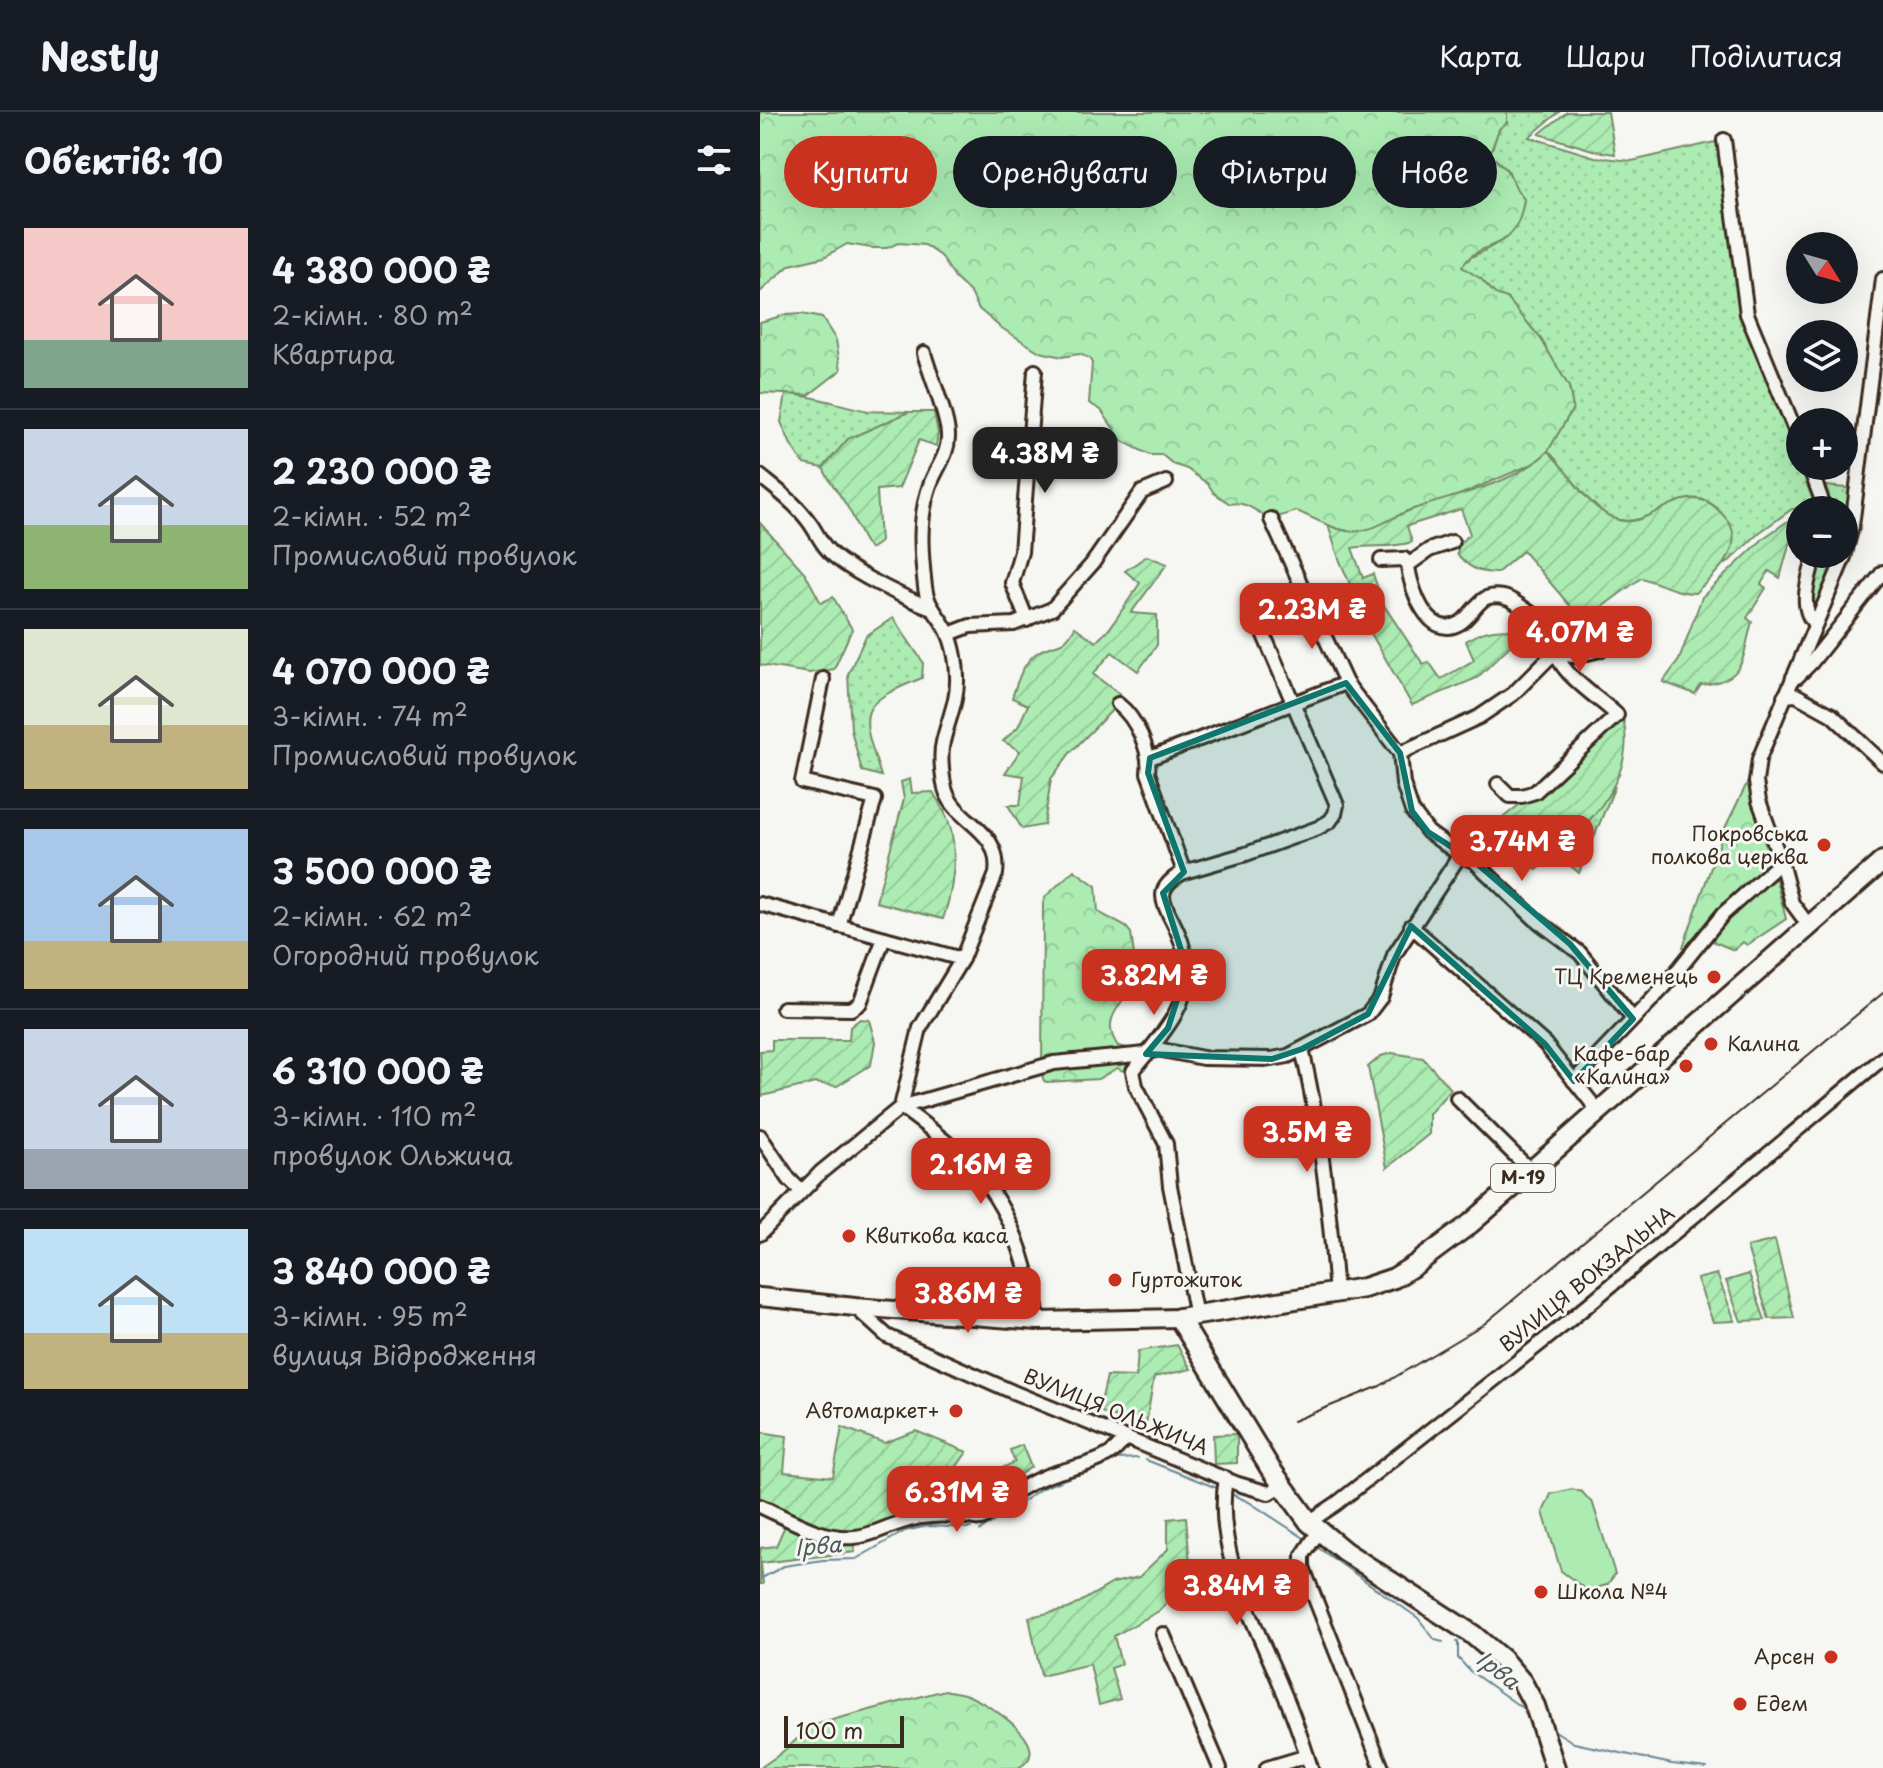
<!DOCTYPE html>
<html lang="uk">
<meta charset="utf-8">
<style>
body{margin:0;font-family:"Playpen Sans",sans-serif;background:#242831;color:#f1f3f6;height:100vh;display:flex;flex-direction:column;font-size:30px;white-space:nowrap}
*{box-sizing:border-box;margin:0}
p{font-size:26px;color:#9ea1a6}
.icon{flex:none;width:44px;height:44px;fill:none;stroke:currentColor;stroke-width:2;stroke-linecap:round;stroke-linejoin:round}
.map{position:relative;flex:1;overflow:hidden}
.sheet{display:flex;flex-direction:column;background:#171b24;width:760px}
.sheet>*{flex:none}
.hud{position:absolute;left:24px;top:24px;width:760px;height:72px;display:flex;gap:16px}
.needle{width:52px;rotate:127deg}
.controls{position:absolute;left:1026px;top:120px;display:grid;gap:16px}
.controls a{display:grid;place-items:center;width:72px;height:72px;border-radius:50%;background:#171b24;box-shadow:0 8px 32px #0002;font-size:40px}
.scale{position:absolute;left:24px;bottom:20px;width:120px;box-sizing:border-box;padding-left:8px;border:4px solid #3b2a1e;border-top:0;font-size:22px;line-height:28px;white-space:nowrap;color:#3b2a1e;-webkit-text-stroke:6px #f6f6f2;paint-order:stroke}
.price{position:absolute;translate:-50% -68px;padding:0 18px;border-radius:16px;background:#c8321e;color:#fff;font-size:26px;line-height:52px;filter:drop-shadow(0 2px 4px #0008)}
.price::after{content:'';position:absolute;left:50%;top:48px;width:24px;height:18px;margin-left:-12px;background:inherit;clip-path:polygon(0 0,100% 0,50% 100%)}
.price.selected{background:#222;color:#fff}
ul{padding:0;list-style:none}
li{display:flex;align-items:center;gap:24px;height:200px;padding:0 24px}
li+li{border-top:2px solid #363941}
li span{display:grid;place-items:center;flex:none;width:224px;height:160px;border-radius:0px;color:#555}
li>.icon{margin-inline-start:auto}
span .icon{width:96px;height:96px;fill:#fffc;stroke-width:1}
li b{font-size:34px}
h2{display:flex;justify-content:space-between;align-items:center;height:96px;padding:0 24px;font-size:34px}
.chip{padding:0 28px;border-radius:36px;background:#171b24;box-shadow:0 8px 32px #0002;font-size:28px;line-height:72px}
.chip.selected{background:#c8321e;color:#fff}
header{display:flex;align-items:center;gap:48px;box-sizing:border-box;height:112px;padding:0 40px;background:#171b24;border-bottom:2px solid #363941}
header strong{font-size:38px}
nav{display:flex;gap:44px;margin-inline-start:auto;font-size:28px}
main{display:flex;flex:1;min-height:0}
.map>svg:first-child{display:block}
.grass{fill:url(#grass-dots);stroke:#748b68;stroke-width:2}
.forest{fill:url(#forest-crowns);stroke:#748b68;stroke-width:2}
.garden{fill:url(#garden-furrows);stroke:#748b68;stroke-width:2}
.pitch{fill:#acecb3;stroke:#748b68;stroke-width:2}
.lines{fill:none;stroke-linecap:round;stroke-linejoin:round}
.stream{stroke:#668894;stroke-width:2}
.minor-casing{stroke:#3b2a1e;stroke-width:18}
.major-casing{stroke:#3b2a1e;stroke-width:22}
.highway-casing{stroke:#3b2a1e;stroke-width:24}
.minor{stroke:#f6f6f2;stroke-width:12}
.major{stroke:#f6f6f2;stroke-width:16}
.highway{stroke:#f6f6f2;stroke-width:18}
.rail{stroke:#3b2a1e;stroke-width:2}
.marked{fill:#0f766e;fill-opacity:0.2;stroke:#0f766e;stroke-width:6;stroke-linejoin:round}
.poi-dot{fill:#c8321e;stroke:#f6f6f2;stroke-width:3}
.labels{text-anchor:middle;stroke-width:6;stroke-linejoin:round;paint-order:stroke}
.shield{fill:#f6f6f2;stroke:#73675e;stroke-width:2}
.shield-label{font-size:18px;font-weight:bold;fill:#3b2a1e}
.poi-label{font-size:20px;fill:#3b2a1e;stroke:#f6f6f2;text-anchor:end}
.street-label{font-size:20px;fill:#3b2a1e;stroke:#f6f6f2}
.water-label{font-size:22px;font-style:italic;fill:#505959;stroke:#f6f6f2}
</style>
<header>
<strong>Nestly</strong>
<nav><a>Карта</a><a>Шари</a><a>Поділитися</a></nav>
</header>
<main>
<section class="sheet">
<h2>Об’єктів: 10<svg class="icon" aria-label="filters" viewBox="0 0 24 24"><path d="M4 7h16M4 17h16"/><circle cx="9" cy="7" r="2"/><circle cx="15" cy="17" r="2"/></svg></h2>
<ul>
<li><span style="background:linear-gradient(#f6c9c9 70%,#7fa58c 0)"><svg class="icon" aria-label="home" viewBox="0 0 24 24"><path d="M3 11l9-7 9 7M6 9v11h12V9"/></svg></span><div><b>4 380 000 ₴</b><p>2-кімн. · 80 m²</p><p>Квартира</p></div></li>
<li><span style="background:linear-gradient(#c9d6e8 60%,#8fb573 0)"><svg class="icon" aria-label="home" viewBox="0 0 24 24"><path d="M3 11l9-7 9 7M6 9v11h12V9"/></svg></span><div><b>2 230 000 ₴</b><p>2-кімн. · 52 m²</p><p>Промисловий провулок</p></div></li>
<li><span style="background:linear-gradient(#dfe7d0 60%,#c2b280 0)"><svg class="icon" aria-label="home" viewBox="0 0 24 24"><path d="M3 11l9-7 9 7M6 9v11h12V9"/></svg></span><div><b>4 070 000 ₴</b><p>3-кімн. · 74 m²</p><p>Промисловий провулок</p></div></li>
<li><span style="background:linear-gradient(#a9c7e8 70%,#c2b280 0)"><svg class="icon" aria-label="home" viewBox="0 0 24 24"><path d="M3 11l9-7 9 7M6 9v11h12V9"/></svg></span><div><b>3 500 000 ₴</b><p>2-кімн. · 62 m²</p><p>Огородний провулок</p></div></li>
<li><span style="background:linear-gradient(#c9d6e8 75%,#9aa5b1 0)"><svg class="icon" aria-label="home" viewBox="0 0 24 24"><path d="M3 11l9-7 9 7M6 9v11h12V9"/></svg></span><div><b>6 310 000 ₴</b><p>3-кімн. · 110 m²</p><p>провулок Ольжича</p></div></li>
<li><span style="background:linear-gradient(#bfe0f5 65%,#c2b280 0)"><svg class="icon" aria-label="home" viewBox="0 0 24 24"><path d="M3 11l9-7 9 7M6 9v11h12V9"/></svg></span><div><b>3 840 000 ₴</b><p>3-кімн. · 95 m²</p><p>вулиця Відродження</p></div></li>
</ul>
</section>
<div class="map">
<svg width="1123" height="1656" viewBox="0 0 1123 1656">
<defs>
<pattern id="grass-dots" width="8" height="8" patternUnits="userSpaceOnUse" patternTransform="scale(2)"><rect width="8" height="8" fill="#acecb3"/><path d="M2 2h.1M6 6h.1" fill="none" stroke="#95cb9a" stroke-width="1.8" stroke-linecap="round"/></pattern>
<pattern id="forest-crowns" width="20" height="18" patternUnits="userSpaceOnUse" patternTransform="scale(2)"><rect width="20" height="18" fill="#acecb3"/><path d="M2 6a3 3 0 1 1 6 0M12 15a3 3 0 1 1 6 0" fill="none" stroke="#95cb9a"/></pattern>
<pattern id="garden-furrows" width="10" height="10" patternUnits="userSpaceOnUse" patternTransform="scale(2)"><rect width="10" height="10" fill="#acecb3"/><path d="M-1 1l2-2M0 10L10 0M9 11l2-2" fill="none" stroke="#95cb9a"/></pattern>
</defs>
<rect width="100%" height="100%" fill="#f6f6f2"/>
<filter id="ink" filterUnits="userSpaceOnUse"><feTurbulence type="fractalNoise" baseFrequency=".0125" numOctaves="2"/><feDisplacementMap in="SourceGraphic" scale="16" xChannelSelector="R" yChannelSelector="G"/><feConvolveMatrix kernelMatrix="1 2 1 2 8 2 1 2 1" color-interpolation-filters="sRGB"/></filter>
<g filter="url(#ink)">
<g class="grass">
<path d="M747,0h52l-30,25 66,20 37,4 92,-21 23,174 53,128v24h9l7,19 40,4c-5,45 -16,77 -34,119l-12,-4 -5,-5 10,-45h29v-44l-52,-1 -32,23 -35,33c6,-16 12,-31 1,-46 -36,-52 -71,13 -110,0 -25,-8 -49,-49 -68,-68l25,-43 -4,-21 -28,-48 -34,-41 -12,-4 -14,-15 -20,-12c6,-9 12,-11 21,-15 28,-15 37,-21 42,-53l-12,-14 -3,-13 -19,-18 9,-25 8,-7z"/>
<path d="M26,282c29,1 55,12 83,17 13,1 27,0 40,1l-61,27 -25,29 -19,-4 -13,-19 -10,-23z"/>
<path d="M133,506l30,44 -1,16c-67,27 -62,32 -41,98l-19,-5 -11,-41 -3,-56 18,-38z"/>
<polygon points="855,674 819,761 796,741 833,704"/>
</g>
<g class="forest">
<path d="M0,0h747v10l-8,7 -9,25c6,8 16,13 20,21 5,9 6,16 14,24 -8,59 -41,35 -62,68l19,12 14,15 12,4 34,41 28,48 4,21 -25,43 -11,11 -80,34 -50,15 -32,17 -22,4 -19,-4 -37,-17 -26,8c-14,-6 -25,-19 -41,-15l-16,-11 -6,-9 -21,-15 -14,-5 -11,-9h-12l-28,-14 -21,-31 -12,-7 3,-40 -3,-5 -10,-4 -17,3 -22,-5 -40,-25 -21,-18 -8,-16 -16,-15 -14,-22 -16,-11 -27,-2 -11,5h-15l-25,-4 -23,13 -34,8 -30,27z"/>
<polygon points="41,202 62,206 76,228 81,258 49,283 0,281 0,210 25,203"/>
<polygon points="999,647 996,670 1021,750 933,839 923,835 965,716"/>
<path d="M314,758l22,16 2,26 28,15 5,6 6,44c-9,24 -40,40 -19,69l29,6 -19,21 -11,-5 -19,11 -51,3 -3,-1 -2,-6 1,-172 3,-7z"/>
<polygon points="1015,764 1026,807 987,833 983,830 974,838 950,828 968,806"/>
<path d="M185,1578c6,2 13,2 19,4 21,7 96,53 54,74h-258l20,-14 33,-29z"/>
</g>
<g class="garden">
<polygon points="807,0 848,0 855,42 836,39 779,22"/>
<path d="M149,300h25l4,21 -2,13 -17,-6 -20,48 -22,2 3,52 -10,7c-11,-13 -13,-27 -22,-41 -8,-14 -18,-25 -25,-40l25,-29z"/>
<path d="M788,339c21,21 36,52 63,66 34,18 58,-28 94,-16 10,4 17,12 23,20 19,28 -15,55 -33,72 -20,0 -34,-10 -54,-15l-58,43 -60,-70 -26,22c-18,0 -28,-5 -40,-19l2,-10 11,-10 -9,-25 -54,17 5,16c-21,7 -39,2 -60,6l11,30 10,-4 10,30 40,60 6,-2 12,17 33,-19 -8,-19c17,-12 34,-14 54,-10l1,4 -44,43 -65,27 -40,-70 -33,-76 -11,-34c9,4 20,8 30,6 20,-2 34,-14 53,-21 42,-15 106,-26 137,-59z"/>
<path d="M1035,404v7l-15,55 -11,-7 -8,13 5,4 -19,30 5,4c-11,38 -5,58 -51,63l-6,9 -32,-12 16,-22 23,-63 63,-60z"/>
<polygon points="0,411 45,461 61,491 73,485 92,517 74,557 49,561 0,553"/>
<path d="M387,444l20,8 -36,49 26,2v30l-19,26 -26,-19 -19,22 26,20 -1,10 -48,49 -19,26 -7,46 -22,4 -14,-24h12l4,-29 -19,-3 15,-22 -17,-10 15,-14 10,-22 -16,-7c5,-16 11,-36 26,-46 18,-11 24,-1 37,-25l21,15 14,-14 30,-45 -15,-12z"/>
<path d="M857,603l6,4c16,63 -43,114 -86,151l-42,-46 54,-43z"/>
<path d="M150,667l2,14 21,-1c5,9 11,18 15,28 11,29 5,71 -5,99l-67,-17 28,-103 -3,-17z"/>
<polygon points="100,907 109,908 115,930 111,953 77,974 55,971 2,984 0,939 12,938 12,928 89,928 90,915"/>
<polygon points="632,941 663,946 691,977 669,1002 669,1022 627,1056 608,955 621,944"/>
<polygon points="1015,1128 1034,1206 1009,1207 987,1135"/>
<polygon points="957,1162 975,1209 953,1210 937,1167"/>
<polygon points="989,1162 1005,1208 981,1209 966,1169"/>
<polygon points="417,1233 431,1257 394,1265 385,1318 339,1299 347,1264 376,1265 378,1239"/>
<polygon points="82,1315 124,1331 156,1319 207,1340 160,1406 94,1426 95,1440 1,1451 3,1472 0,1472 0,1436 16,1434 28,1407 0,1394 0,1320 27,1324 24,1360 73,1365"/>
<polygon points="477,1322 477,1351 454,1352 453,1323"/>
<polygon points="262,1333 271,1355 216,1391 190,1389 219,1367 255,1350 250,1338"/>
<polygon points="426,1405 431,1464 399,1499 354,1524 361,1552 351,1556 360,1587 339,1593 330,1552 281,1564 269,1505 308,1497 353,1471 379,1465 408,1437 408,1407"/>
</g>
<polygon class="pitch" points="812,1377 822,1380 833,1392 855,1462 847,1473 827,1478 801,1459 783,1400 791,1382"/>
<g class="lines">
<g class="stream">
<polyline points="386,1348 457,1376"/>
<polyline points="471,1382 489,1390 547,1428"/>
<polyline points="220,1419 282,1376 357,1347 378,1346"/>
<polyline points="554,1433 658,1506 675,1528 683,1530"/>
<polyline points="0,1467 24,1454 63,1448 96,1447 145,1419 168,1414 211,1416"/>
<polyline points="696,1530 698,1530 698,1546 710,1559 768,1600"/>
<polyline points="792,1617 814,1631 912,1652 947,1656"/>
</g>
<defs>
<g id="minor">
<polyline points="964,28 987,202 1040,330"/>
<path d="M164,241c5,19 24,64 24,82 1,19 -12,33 -18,50 -12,33 -9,68 -5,102 2,21 17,30 24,48 5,12 8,30 8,42 1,23 -9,43 -14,65 -3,12 -1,30 1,42 7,40 58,41 52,90l-34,85 -42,69 -19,79c67,49 104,83 126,165 4,16 10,32 11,49"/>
<polyline points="1049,354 1061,386 1061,398"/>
<path d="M0,364c16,13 34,26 46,42 8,9 13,22 21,31 18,21 76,48 102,58"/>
<polyline points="511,407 586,571 640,641 643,672 652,699 668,720 700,743 714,749 775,807 820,841 873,907"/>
<path d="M692,430l-23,8 -21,15c2,22 20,77 52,58 10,-6 16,-20 26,-25 10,-4 22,-1 30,5 7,5 19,11 24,19 11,15 13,33 26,48 14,17 35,30 51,45l-82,77 -13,4h-12l-12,-12"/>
<polyline points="621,448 644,447 648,453"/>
<polyline points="267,508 252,471 261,440 275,259"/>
<path d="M1055,512c-18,-18 -5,-48 0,-70"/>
<polyline points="189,522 210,514 254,512 292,497 332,452 382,380 406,370"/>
<polyline points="793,542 815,544 840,538"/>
<polyline points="1033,565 1037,565 1051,551 1123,460"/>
<polyline points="63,567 42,670 115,687 79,814"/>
<polyline points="1024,584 1036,583 1072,603 1123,651"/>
<path d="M358,592c18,14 33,46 30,69l36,99c-36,19 -17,34 -6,61 4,9 9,26 9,36 1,42 -31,71 -54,102l3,15 30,58 4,42 26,130"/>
<polyline points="640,641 719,605 753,582 793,542"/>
<polyline points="390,646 586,571"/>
<polyline points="424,760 486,742 558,716 570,709 575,702 577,693 491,493"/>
<polyline points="0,792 202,847"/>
<polyline points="651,814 785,932 839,1000"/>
<polyline points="1049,814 1032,791 1021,750 999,689 996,670 999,647 1084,445 1092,414 1123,167"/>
<polyline points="23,896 91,897 100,891 124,826"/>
<path d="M542,937c19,81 28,162 34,246"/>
<polyline points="814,969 905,874 963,802 1021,750"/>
<polyline points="697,986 771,1059"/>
<polyline points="0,1024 29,1067 41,1079"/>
<polyline points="0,1122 61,1060 141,995 294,951 386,942 397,937 443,946 512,947 528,944 608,902 621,885 634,843 700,743"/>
<polyline points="95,1195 127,1224 253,1280 478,1372 509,1381 523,1374"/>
<path d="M466,1366c-13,74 31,148 58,215 11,25 19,50 27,75"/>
<path d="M0,1394c29,13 62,34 94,31 17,-1 32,-10 48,-15 26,-9 52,-7 80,-3 17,-17 40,-33 62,-42 25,-11 68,-12 81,-40"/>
<polyline points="549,1410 576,1392 805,1212 1123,946"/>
<polyline points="559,1419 543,1443 543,1456 622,1656"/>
<polyline points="403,1522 460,1656"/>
<polyline points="507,1656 547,1644"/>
</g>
<polyline id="major" points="0,1185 95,1195 278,1209 419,1206"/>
<polyline id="highway" points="795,1656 775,1594 762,1570 744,1549 712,1522 584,1439 549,1410 510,1356 419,1206 604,1176 634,1166 655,1153 710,1112 771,1059 1123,749"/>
</defs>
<use href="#minor" class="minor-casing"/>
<use href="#major" class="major-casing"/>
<use href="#highway" class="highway-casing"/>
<use href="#minor" class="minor"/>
<use href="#major" class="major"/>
<use href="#highway" class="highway"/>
<polyline class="rail" points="533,1309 620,1274 724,1212 1123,881"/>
</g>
</g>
<path class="marked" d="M586,571l54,70 12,58 16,21 46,29 96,83 63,75 -59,62 -29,-37 -134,-118 -43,88 -66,35 -30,10 -126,-5 22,-26 19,-59 -24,-76 21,-21 -36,-99 2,-15z"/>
<g class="poi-dot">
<circle cx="1064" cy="733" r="8"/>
<circle cx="954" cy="865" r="8"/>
<circle cx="951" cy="932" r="8"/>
<circle cx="926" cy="954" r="8"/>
<circle cx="89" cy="1124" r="8"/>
<circle cx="355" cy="1168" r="8"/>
<circle cx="196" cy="1299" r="8"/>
<circle cx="781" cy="1480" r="8"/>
<circle cx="1071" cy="1545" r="8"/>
<circle cx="980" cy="1592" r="8"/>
</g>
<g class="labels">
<rect class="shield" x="731" y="1052" width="64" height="28" rx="6"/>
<g class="shield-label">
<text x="763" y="1072">М-19</text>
</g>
<g class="poi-label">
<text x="1048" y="729">Покровська<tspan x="1048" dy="23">полкова церква</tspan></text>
<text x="938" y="872">ТЦ Кременець</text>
<text x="967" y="939" text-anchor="start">Калина</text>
<text x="910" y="949">Кафе-бар<tspan x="910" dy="23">«Калина»</tspan></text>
<text x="105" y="1131" text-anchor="start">Квиткова каса</text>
<text x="371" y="1175" text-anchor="start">Гуртожиток</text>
<text x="180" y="1306">Автомаркет+</text>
<text x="797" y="1487" text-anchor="start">Школа №4</text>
<text x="1055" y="1552">Арсен</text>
<text x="996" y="1599" text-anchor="start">Едем</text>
</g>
<g class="street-label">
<text transform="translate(827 1167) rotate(-39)" y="7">ВУЛИЦЯ ВОКЗАЛЬНА</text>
<text transform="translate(356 1300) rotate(22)" y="7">ВУЛИЦЯ ОЛЬЖИЧА</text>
</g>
<g class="water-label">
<text transform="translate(58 1434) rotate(-5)" y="8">Ірва</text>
<text transform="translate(738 1558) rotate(38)" y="8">Ірва</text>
</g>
</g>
</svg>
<div class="controls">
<a><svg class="needle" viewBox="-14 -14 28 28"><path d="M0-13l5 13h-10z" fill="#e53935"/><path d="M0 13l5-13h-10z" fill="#9ea1a6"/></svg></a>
<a><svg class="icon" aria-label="layers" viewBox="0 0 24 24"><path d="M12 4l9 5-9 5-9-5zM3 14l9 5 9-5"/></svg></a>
<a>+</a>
<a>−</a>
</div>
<div class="scale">100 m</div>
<b class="price selected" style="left:285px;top:383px">4.38M ₴</b>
<b class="price" style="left:552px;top:539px">2.23M ₴</b>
<b class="price" style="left:820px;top:562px">4.07M ₴</b>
<b class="price" style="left:762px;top:771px">3.74M ₴</b>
<b class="price" style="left:394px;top:905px">3.82M ₴</b>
<b class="price" style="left:547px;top:1062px">3.5M ₴</b>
<b class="price" style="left:221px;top:1094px">2.16M ₴</b>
<b class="price" style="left:208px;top:1223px">3.86M ₴</b>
<b class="price" style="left:197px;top:1422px">6.31M ₴</b>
<b class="price" style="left:477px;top:1515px">3.84M ₴</b>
<div class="hud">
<a class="chip selected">Купити</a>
<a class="chip">Орендувати</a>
<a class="chip">Фільтри</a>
<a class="chip">Нове</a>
</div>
</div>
</main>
